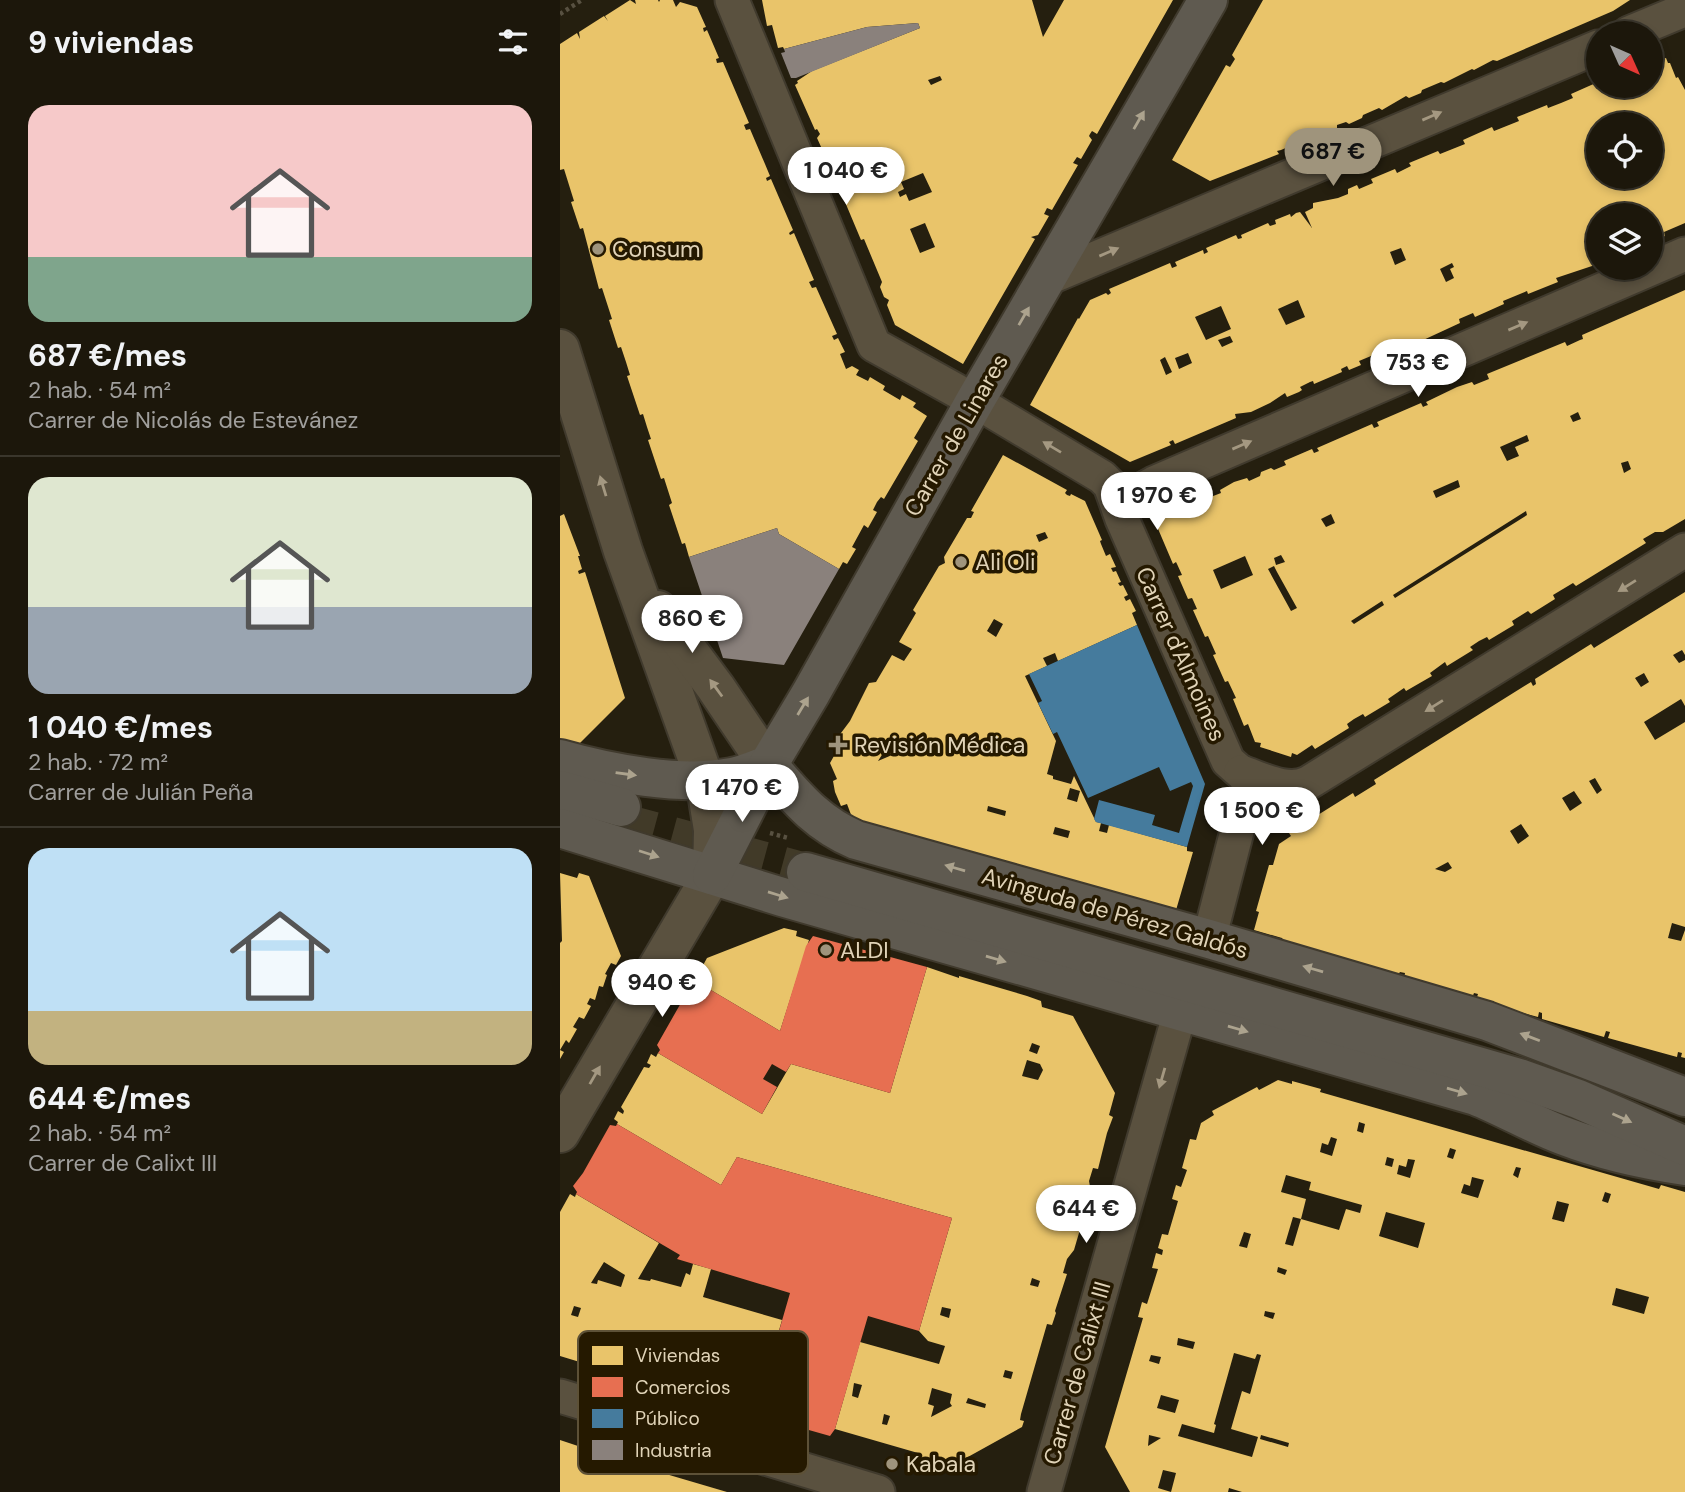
<!DOCTYPE html>
<html lang="es">
<meta charset="utf-8">
<style>
body{margin:0;font-family:"DM Sans",sans-serif;background:#252014;color:#f1f3f6;height:100vh;display:flex;flex-direction:column;font-size:26px;white-space:nowrap}
*{box-sizing:border-box;margin:0}
p{font-size:23px;color:#a09f9d}
.icon{flex:none;width:38px;height:38px;fill:none;stroke:currentColor;stroke-width:2;stroke-linecap:round;stroke-linejoin:round}
.map{position:relative;flex:1;overflow:hidden}
.details{display:flex;flex-direction:column;background:#1c170b;width:560px}
.details>*{flex:none}
.needle{width:46px;rotate:135deg}
.controls{position:absolute;left:1026px;top:21px;display:grid;gap:14px}
.controls a{display:grid;place-items:center;width:77px;height:77px;border-radius:50%;background:#1c170b;box-shadow:0 4px 10px #0003,0 0 0 2px #3a362c;font-size:35px}
.price{position:absolute;translate:-50% -60px;padding:0 16px;border-radius:24px;background:#fff;color:#222;font-size:23px;line-height:46px;filter:drop-shadow(0 2px 4px #0008)}
.price::after{content:'';position:absolute;left:50%;top:42px;width:21px;height:16px;margin-left:-10px;background:inherit;clip-path:polygon(0 0,100% 0,50% 100%)}
.price.on{background:#9f947c;color:#111}
ul{padding:0;list-style:none}
li{display:grid;align-content:center;gap:14px;height:371px;padding:0 28px}
li+li{border-top:2px solid #3a362c}
li span{display:grid;place-items:center;height:217px;border-radius:21px;color:#555}
li>.icon{margin-inline-start:auto}
span .icon{width:126px;height:126px;fill:#fffc;stroke-width:1}
li b{font-size:30px}
h2{display:flex;justify-content:space-between;align-items:center;height:84px;padding:0 28px;font-size:30px}
main{display:flex;flex:1;min-height:0}
.map>svg:first-child{display:block}
.homes{fill:#e9c46a;fill-rule:evenodd}
.shops{fill:#e76f51}
.public{fill:#457b9d}
.industry{fill:#8a817c}
.lines{fill:none;stroke-linecap:round;stroke-linejoin:round}
.primary-tunnel{stroke:#413a28;stroke-width:38;stroke-dasharray:38 19;stroke-linecap:butt}
.minor-casing{stroke:#403a2d;stroke-width:37}
.secondary-casing{stroke:#403a2d;stroke-width:42}
.primary-casing{stroke:#403a2d;stroke-width:42}
.path{stroke:#585141;stroke-width:4.5;stroke-dasharray:3.5 3.5;stroke-linecap:butt}
.minor{stroke:#5a513f;stroke-width:33}
.secondary{stroke:#5a513f;stroke-width:38}
.primary{stroke:#5f5a50;stroke-width:38}
.oneway{fill:#a49881}
.oneway2{fill:#aca38e}
.poi-dot{fill:#9f947c;stroke:#251900;stroke-width:2.5}
.labels{text-anchor:middle;stroke-width:7;stroke-linejoin:round;paint-order:stroke}
.poi-label{font-size:23px;fill:#e0d3b7;stroke:#251900;text-anchor:start}
.street-label{font-size:23px;fill:#e0d3b7;stroke:#251900}
.key{fill:#251900;stroke:#5d5137;stroke-width:2}
.key-label{font-size:19px;fill:#e0d3b7}
</style>
<main>
<section class="details">
<h2>9 viviendas<svg class="icon" aria-label="filters" viewBox="0 0 24 24"><path d="M4 7h16M4 17h16"/><circle cx="9" cy="7" r="2"/><circle cx="15" cy="17" r="2"/></svg></h2>
<ul>
<li><span style="background:linear-gradient(#f6c9c9 70%,#7fa58c 0)"><svg class="icon" aria-label="home" viewBox="0 0 24 24"><path d="M3 11l9-7 9 7M6 9v11h12V9"/></svg></span><div><b>687 €/mes</b><p>2 hab. · 54 m²</p><p>Carrer de Nicolás de Estevánez</p></div></li>
<li><span style="background:linear-gradient(#dfe7d0 60%,#9aa5b1 0)"><svg class="icon" aria-label="home" viewBox="0 0 24 24"><path d="M3 11l9-7 9 7M6 9v11h12V9"/></svg></span><div><b>1 040 €/mes</b><p>2 hab. · 72 m²</p><p>Carrer de Julián Peña</p></div></li>
<li><span style="background:linear-gradient(#bfe0f5 75%,#c2b280 0)"><svg class="icon" aria-label="home" viewBox="0 0 24 24"><path d="M3 11l9-7 9 7M6 9v11h12V9"/></svg></span><div><b>644 €/mes</b><p>2 hab. · 54 m²</p><p>Carrer de Calixt III</p></div></li>
</ul>
</section>
<div class="map">
<svg width="1125" height="1492" viewBox="0 0 1125 1492">
<rect width="100%" height="100%" fill="#251f0f"/>
<g class="homes">
<polygon points="70,0 76,4 75,0 98,0 99,2 100,0 113,0 116,7 120,2 137,7 146,27 143,28 144,32 147,30 159,58 156,59 157,63 163,62 189,123 184,125 186,130 190,129 205,164 210,176 206,178 207,181 211,179 233,230 229,233 230,235 234,233 254,280 249,282 252,288 256,287 277,334 272,336 274,340 278,338 285,352 280,354 286,369 292,366 299,370 296,375 308,381 310,377 325,386 323,390 340,400 342,395 356,403 353,407 367,416 354,438 358,441 324,499 321,497 317,502 313,510 317,512 308,528 304,525 292,547 296,549 287,564 283,562 279,569 219,534 217,528 129,557 125,543 122,544 109,505 112,503 104,478 101,479 88,440 91,439 87,427 83,414 80,415 67,376 70,375 66,362 61,347 58,348 49,320 52,319 42,288 39,289 23,228 20,229 11,202 14,201 4,169 0,170 0,44 17,33 20,39 19,32 44,16 48,21 45,16"/>
<path d="M202,0h270l11,37 21,-37h109l-76,134 -5,-3 -2,3 -1,2 3,4 -11,19 -4,-2 -4,6 5,2 -26,45 -5,-2 -3,6 5,2 -11,19 -7,2 4,2 -72,125 -68,-39 -8,-20 2,-5 -5,-3 -4,-10 2,-5 -18,-43 -3,1 -21,-50 3,-1 -4,-10 -6,-3 -4,-11 2,-5 -4,-9 -5,-2 -5,-11 3,-4 -3,-5 -2,1 -20,-45 3,-2 -1,-2 15,-10 108,-43 -2,-5 -51,4 -83,22 -1,-2 -5,1 -6,-23 -5,1zM380,76l2,4 -11,5 -3,-5zM363,173l9,19 -23,9 -3,-7 -6,3 -2,-5 6,-3 -3,-7zM365,223l10,24 -15,6 -10,-24z"/>
<polygon points="703,0 1070,0 1053,11 937,61 933,60 914,70 912,69 884,83 881,82 862,90 861,93 849,98 846,96 822,110 819,108 803,115 802,118 789,124 786,122 777,125 777,129 764,135 761,133 743,140 743,144 731,149 728,147 721,150 717,151 719,154 650,181 612,160 666,65 670,67 675,59 672,55"/>
<path d="M1101,57l1,2 4,-1 2,5h2l6,15 2,-1 7,13v133l-21,9 1,4 -15,6v-27h-52v49l-42,14 2,4 -30,12 -1,-3 -24,10 1,3 -29,13 -2,-4 -14,6 1,4 -41,19 -17,5 -1,-3 -2,1 -3,1 1,3 -13,5 -1,-3 -24,10 2,4 -12,5 -2,-4 -6,3 1,3 -28,12 -1,-3 -3,1 -10,5 2,3 -3,2 -12,5 -2,-4 -15,10 -19,9 -16,2 1,4 -61,26 -2,-4 -4,2 2,3 -41,17 -100,-57 48,-87 1,1 11,-19 16,-7 2,2 3,-2 -2,-4 61,-26 2,5 5,-2 -2,-4 28,-12 1,4 4,-2 -2,-4 30,-13 2,4 4,-1 -1,-3 27,-12 2,3 6,-2 -1,-4 15,-6 1,3 5,-4 4,-1 12,16 -7,-16 8,-4v-5l25,-5 10,-4v-5l9,-4 2,4 14,-6 -2,-4 24,-10 2,4 14,-7 -2,-3 29,-12 2,3 25,-10 -2,-4 29,-13 2,4 25,-10 -2,-4 30,-12 1,3 13,-5 12,-5 -2,-4 27,-12v4h52v-25zM1038,124h52v53h-52zM841,248l5,12 -11,5 -5,-13zM892,263l2,4 -4,2 4,9 -8,4 -6,-13zM738,300l7,17 -19,8 -8,-16zM661,306l10,23 -25,11 -11,-23zM670,336l3,6 -11,5 -4,-7zM628,353l4,10 -13,6 -4,-11zM605,357l7,15 -6,3 -6,-15z"/>
<path d="M1125,290v229l-22,13h-8l-12,7 3,4 -70,43 -3,-3 -20,12 2,4 -24,15 -3,-3 -16,10 2,4 -25,15 -2,-3 -8,4 -9,6 3,3 -26,16 -2,-4 -15,11 2,3 -26,15 -2,-3 -16,11 2,3 -25,15 -2,-3 -9,5 -7,5 2,4 -34,21 -3,-4 -15,10 -5,-2 -1,4 -31,-10 1,-4 -6,-1 -7,-18 -4,2 -11,-27 3,-1 -8,-17 -3,1 -12,-27 3,-1 -8,-18 -3,1 -12,-27 4,-1 -4,-9 -1,-2 -4,1 -10,-23 4,-1 -5,-11 -1,-2 -3,2 -20,-47 28,-12 2,4 25,-11 13,-5 -1,-3 14,-8 13,-4 2,3 11,-5 1,-4 10,-4 3,2 12,-5 -2,-4 28,-12 2,4 5,-2 -2,-3 55,-24 2,4 5,-2 -2,-4 44,-19 2,4 2,-1 3,-1 -2,-3 31,-15 15,-5 2,3 15,-6 -2,-5 78,-32 2,4 13,-6 3,-1 -1,-4zM1018,412l3,7 -8,3 -3,-6zM967,435l2,6 -14,6 4,9 -12,5 -7,-14zM1068,461l3,8 -7,4 -3,-10zM898,480l2,7 -24,11 -3,-7zM966,511l1,4 -132,83 -2,-3zM771,514l4,9 -9,4 -5,-8zM721,555l4,7 -9,3 -2,-7zM685,556l8,19 -32,14 -8,-19zM714,566l3,6 20,36 -6,3 -23,-42zM822,601l2,4 -30,19 -3,-3z"/>
<path d="M443,455l64,35 -2,3 2,2 3,1 1,-2 14,7 17,39 -2,1 1,3 5,12 4,-2 6,13 -5,1 2,4 3,-1 5,11 -3,1 2,3 3,-1 5,10 -4,2 2,4 4,-2 6,12 -4,2 5,12 -79,36 -3,-8 -12,5 4,8 -22,10 31,65 -9,33 6,2v3l18,5 3,-8 22,46 5,1 -2,8 8,2 2,-8 78,22v4l6,1 -19,65 -321,-97 -6,-16 -6,2 -6,-14 -2,-11 4,-2 -7,-16 13,-23 -5,-3 12,-16 19,-38 7,-1 16,-27 12,6 8,-12 -13,-7 17,-29 -3,-3 26,-44 6,-3 -1,-6 23,-39h4l3,-6 -3,-1zM485,532l3,6 -9,4 -3,-7zM434,619l9,5 -7,13 -9,-6zM325,750l7,5 -14,6zM510,788l10,3 -3,11 -10,-3zM428,806l18,5 -1,5 -18,-5zM495,827l15,4 -2,7 -15,-4z"/>
<polygon points="4,514 20,556 18,556 22,569 18,571 19,574 25,572 65,698 17,746 0,742 0,516"/>
<path d="M1125,592v63l-3,-5 -9,5 6,8 6,-3v46l-4,-7 -37,23 11,18 30,-18v205l-13,-4 -4,15 13,3 4,-11v128l-4,-1 1,-4 -4,-1 -1,5 -69,-19 2,-6 -4,-1 -2,6 -62,-18v-6l-3,-1 -1,5 -62,-17 2,-6 -4,-1 -2,5 -68,-19 1,-6 -5,-1 -4,5 -110,-32 -4,-7 -28,-8 5,-18 -3,-1 13,-46h4l6,-21 12,-8 -2,-3 64,-40 2,4 21,-13 -2,-4 157,-98 2,4 3,-2 -1,-5 56,-35 3,4 3,-2zM1084,673l5,9 -8,5 -6,-9zM1035,778l7,12 -5,4 -8,-13zM1014,791l8,12 -12,8 -8,-13zM961,824l8,12 -11,8 -8,-13zM888,862l4,6 -7,4 -10,-3z"/>
<polygon points="0,873 17,878 19,873 29,876 61,956 56,965 51,963 45,974 47,975 43,987 39,986 35,1000 30,998 27,1004 31,1006 24,1019 19,1017 13,1027 17,1029 9,1043 6,1040 0,1050 4,1052 0,1059 0,943 2,941"/>
<polygon points="224,928 237,931 236,936 249,940 220,1031 139,983 145,971 141,969 147,958"/>
<path d="M367,967l32,11v-2l68,20 14,5 1,6 31,9 42,77 -6,22 4,2 -6,16 -9,36 -5,-1 -4,13 2,11 -17,58 -7,9 -4,14 4,1 -12,37 1,2 -4,12 -5,-1 -26,90 -1,6 4,1 -2,6 -74,41 -9,-3 1,-5 -5,-1 -1,4 -17,-5 1,-5 -83,-24 25,-87 79,22 6,-18 -17,-5 -9,-10 33,-113 -215,-61 -16,28 -104,-61 1,-2 -4,-3 4,-8 5,3 1,-3 -3,-4 23,-40 5,1 2,-3 -4,-2 4,-9 5,3 2,-4 104,61 29,-50 99,29zM472,1043l8,3 -3,8 -8,-3zM467,1060l13,4 3,6 -5,10 -16,-4zM472,1278l8,3 -2,6 -8,-2zM382,1307l9,2 -2,9 -9,-3zM445,1370l8,2 -2,7 -8,-2zM294,1383l8,2 -4,13 -6,-2zM372,1388l20,6 -2,9 2,3 -21,11 3,-11 -6,-2zM408,1398l18,6 -1,4 -19,-5zM324,1414l6,2 -3,9 -5,-1z"/>
<path d="M718,1080l14,4v-3l29,8 -1,3 339,97 2,-4 24,7v300h-443l-13,-4 -1,4h-57l5,-19 -13,-3 -5,18 13,4h-41l-25,-45 38,-129 -5,-1 4,-15 5,2 11,-35 -6,-1 4,-15 6,2 1,-5 -5,-2 4,-14 6,1 10,-34 -6,-2 4,-14 5,2 6,-17 -5,-2 8,-29 6,1 5,-17 13,-8 -2,-4 45,-24 2,3zM799,1122l6,2 -2,9 -6,-2zM771,1137l6,2 -5,17 -12,-4 2,-9 6,2zM890,1148l6,2 -3,9 -6,-2zM827,1157l7,2 -2,8 -7,-2zM848,1159l7,1 -5,18 -13,-4 2,-9 7,2zM956,1167l5,1 -3,10 -5,-3zM726,1175l25,7 -2,8 53,15 -2,8 -14,-4 -7,21 -38,-11 5,-20 -25,-7zM912,1177l12,3 -6,18 -17,-5 3,-9 6,2zM1045,1192l6,2 -3,9 -6,-2zM997,1201l12,3 -5,18 -12,-3zM826,1212l39,11 -7,25 -39,-12zM733,1217l8,2 -8,27 -8,-2zM684,1232l7,2 -4,14 -8,-2zM718,1267l9,3 -2,5 -8,-3zM1056,1288l33,9 -5,17 -32,-9zM705,1311l10,2 -2,6 -9,-3zM618,1338l17,4 -2,7 -16,-4zM674,1353l21,6 2,-5 4,1 -11,39 -8,-3 -11,38 27,8 -6,20 -74,-21 4,-12 32,9 2,-8 -2,-1zM591,1355l10,2 -2,7 -10,-3zM601,1395l18,5 -4,13 -18,-5zM589,1435l12,3 -13,8zM701,1435l28,8 -1,4 -28,-8z"/>
<path d="M10,1194l5,3 1,-3 83,49 -21,36 12,2 1,-2 30,8 5,-14 4,2 3,-11 18,5 -8,28 79,23 -25,87 -82,-23 -2,5 -14,-5 1,-5 -43,-12 -1,5 -13,-3 1,-5 -20,-6 -1,5 -23,-7v-144zM44,1262l21,13 -4,12 -23,-7 -1,4 -6,-1zM14,1306l7,2 -3,9 -7,-2zM137,1339l9,2 -4,11 -5,-1zM169,1369l5,2 -4,10 -5,-1z"/>
<polygon points="0,1440 72,1464 167,1492 0,1492"/>
</g>
<g class="shops">
<polygon points="253,936 367,967 330,1093 231,1064 226,1072 212,1064 203,1079 217,1087 202,1114 98,1053 100,1050 97,1045 130,987 137,987 139,983 220,1031 246,946"/>
<polygon points="57,1124 161,1185 177,1157 392,1218 359,1331 308,1316 275,1429 270,1436 199,1416 200,1408 197,1407 230,1293 117,1259 120,1255 16,1194 17,1192 13,1186 23,1173 50,1125 56,1126"/>
</g>
<polygon class="public" points="577,625 645,784 627,847 536,822 534,819 539,800 595,815 592,825 619,833 633,786 631,782 610,791 599,767 528,798 497,732 493,734 478,703 482,701 469,674"/>
<g class="industry">
<polygon points="358,23 360,28 236,78 231,78 221,53 225,52 224,49 307,27"/>
<polygon points="217,528 219,534 279,569 224,665 163,658 129,557"/>
</g>
<g class="lines">
<polyline class="primary-tunnel" points="57,821 246,872"/>
<defs>
<g id="minor">
<polyline points="172,0 314,345 415,401 542,477 550,485 562,519 668,761 687,778 689,785 649,939"/>
<polyline points="1069,33 1122,11"/>
<polyline points="486,279 1038,47"/>
<path d="M560,512c8,-15 19,-21 34,-29l531,-229"/>
<path d="M681,772c21,7 46,21 67,11l377,-233"/>
<polyline points="0,1396 318,1492"/>
<polyline points="484,1492 620,1012"/>
</g>
<g id="secondary">
<polyline points="0,349 63,551 145,780 153,830 152,875 0,1133"/>
<polyline points="98,610 156,688 208,765"/>
</g>
<g id="primary">
<path d="M0,759c49,14 122,28 172,18 12,-2 25,-8 36,-12"/>
<path d="M208,765c28,32 48,58 88,75l353,99 278,82 198,76"/>
<polyline points="0,790 61,807"/>
<path d="M0,828l222,69 694,199c30,12 58,29 88,40 39,15 80,24 121,30"/>
<polyline points="246,872 959,1078 1018,1099 1125,1146"/>
<polyline points="152,875 208,765 251,693 415,401 648,0"/>
</g>
</defs>
<use href="#minor" class="minor-casing"/>
<use href="#secondary" class="secondary-casing"/>
<use href="#primary" class="primary-casing"/>
<g class="path">
<polyline points="0,14 22,0"/>
<polyline points="210,833 228,838"/>
</g>
<use href="#minor" class="minor"/>
<use href="#secondary" class="secondary"/>
<use href="#primary" class="primary"/>
</g>
<defs><path id="oneway-solid" d="M-6-.8H1V-3.2L6.5 0L1 3.2V.8H-6Z" transform="scale(1.75)"/></defs>
<g class="oneway">
<use href="#oneway-solid" transform="translate(872 116) rotate(-23)"/>
<use href="#oneway-solid" transform="translate(549 252) rotate(-23)"/>
<use href="#oneway-solid" transform="translate(958 326) rotate(-23)"/>
<use href="#oneway-solid" transform="translate(682 445) rotate(-23)"/>
<use href="#oneway-solid" transform="translate(492 447) rotate(-149)"/>
<use href="#oneway-solid" transform="translate(43 486) rotate(-107)"/>
<use href="#oneway-solid" transform="translate(1067 586) rotate(148)"/>
<use href="#oneway-solid" transform="translate(156 688) rotate(-126)"/>
<use href="#oneway-solid" transform="translate(874 706) rotate(148)"/>
<use href="#oneway-solid" transform="translate(35 1075) rotate(-60)"/>
<use href="#oneway-solid" transform="translate(602 1078) rotate(106)"/>
</g>
<g class="oneway2">
<use href="#oneway-solid" transform="translate(579 120) rotate(-60)"/>
<use href="#oneway-solid" transform="translate(464 316) rotate(-60)"/>
<use href="#oneway-solid" transform="translate(243 706) rotate(-59)"/>
<use href="#oneway-solid" transform="translate(66 774) rotate(8)"/>
<use href="#oneway-solid" transform="translate(89 854) rotate(18)"/>
<use href="#oneway-solid" transform="translate(395 868) rotate(-164)"/>
<use href="#oneway-solid" transform="translate(218 895) rotate(17)"/>
<use href="#oneway-solid" transform="translate(436 959) rotate(16)"/>
<use href="#oneway-solid" transform="translate(753 969) rotate(-164)"/>
<use href="#oneway-solid" transform="translate(678 1029) rotate(16)"/>
<use href="#oneway-solid" transform="translate(970 1037) rotate(-159)"/>
<use href="#oneway-solid" transform="translate(897 1091) rotate(16)"/>
<use href="#oneway-solid" transform="translate(1062 1118) rotate(24)"/>
</g>
<g class="poi-dot">
<circle cx="38" cy="249" r="7"/>
<circle cx="401" cy="562" r="7"/>
<path d="M274.5 734.5h7v7h7v7h-7v7h-7v-7h-7v-7h7z"/>
<circle cx="266" cy="950" r="7"/>
<circle cx="332" cy="1464" r="7"/>
</g>
<g class="labels">
<g class="poi-label">
<text x="52" y="257">Consum</text>
<text x="415" y="570">Ali Oli</text>
<text x="294" y="753">Revisión Médica</text>
<text x="280" y="958">ALDI</text>
<text x="346" y="1472">Kabala</text>
</g>
<g class="street-label">
<text transform="translate(396 435) rotate(-60)" y="8">Carrer de Linares</text>
<text transform="translate(621 654) rotate(66)" y="8">Carrer d'Almoines</text>
<text transform="translate(555 913) rotate(16)" y="8">Avinguda de Pérez Galdós</text>
<text transform="translate(517 1373) rotate(-74)" y="8">Carrer de Calixt III</text>
</g>
</g>
<rect x="18" y="1331" width="230" height="143" rx="10" class="key"/>
<rect x="32" y="1346" width="31" height="19" fill="#e9c46a"/>
<rect x="32" y="1377" width="31" height="20" fill="#e76f51"/>
<rect x="32" y="1409" width="31" height="19" fill="#457b9d"/>
<rect x="32" y="1440" width="31" height="20" fill="#8a817c"/>
<g class="key-label">
<text x="75" y="1362">Viviendas</text>
<text x="75" y="1394">Comercios</text>
<text x="75" y="1425">Público</text>
<text x="75" y="1457">Industria</text>
</g>
</svg>
<div class="controls">
<a><svg class="needle" viewBox="-14 -14 28 28"><path d="M0-13l5 13h-10z" fill="#e53935"/><path d="M0 13l5-13h-10z" fill="#a09f9d"/></svg></a>
<a><svg class="icon" aria-label="locate" viewBox="0 0 24 24"><circle cx="12" cy="12" r="6"/><path d="M12 2v4M12 18v4M2 12h4M18 12h4"/></svg></a>
<a><svg class="icon" aria-label="layers" viewBox="0 0 24 24"><path d="M12 4l9 5-9 5-9-5zM3 14l9 5 9-5"/></svg></a>
</div>
<b class="price on" style="left:773px;top:188px">687 €</b>
<b class="price" style="left:286px;top:207px">1 040 €</b>
<b class="price" style="left:858px;top:399px">753 €</b>
<b class="price" style="left:597px;top:532px">1 970 €</b>
<b class="price" style="left:132px;top:655px">860 €</b>
<b class="price" style="left:182px;top:824px">1 470 €</b>
<b class="price" style="left:702px;top:847px">1 500 €</b>
<b class="price" style="left:102px;top:1019px">940 €</b>
<b class="price" style="left:526px;top:1245px">644 €</b>
</div>
</main>
